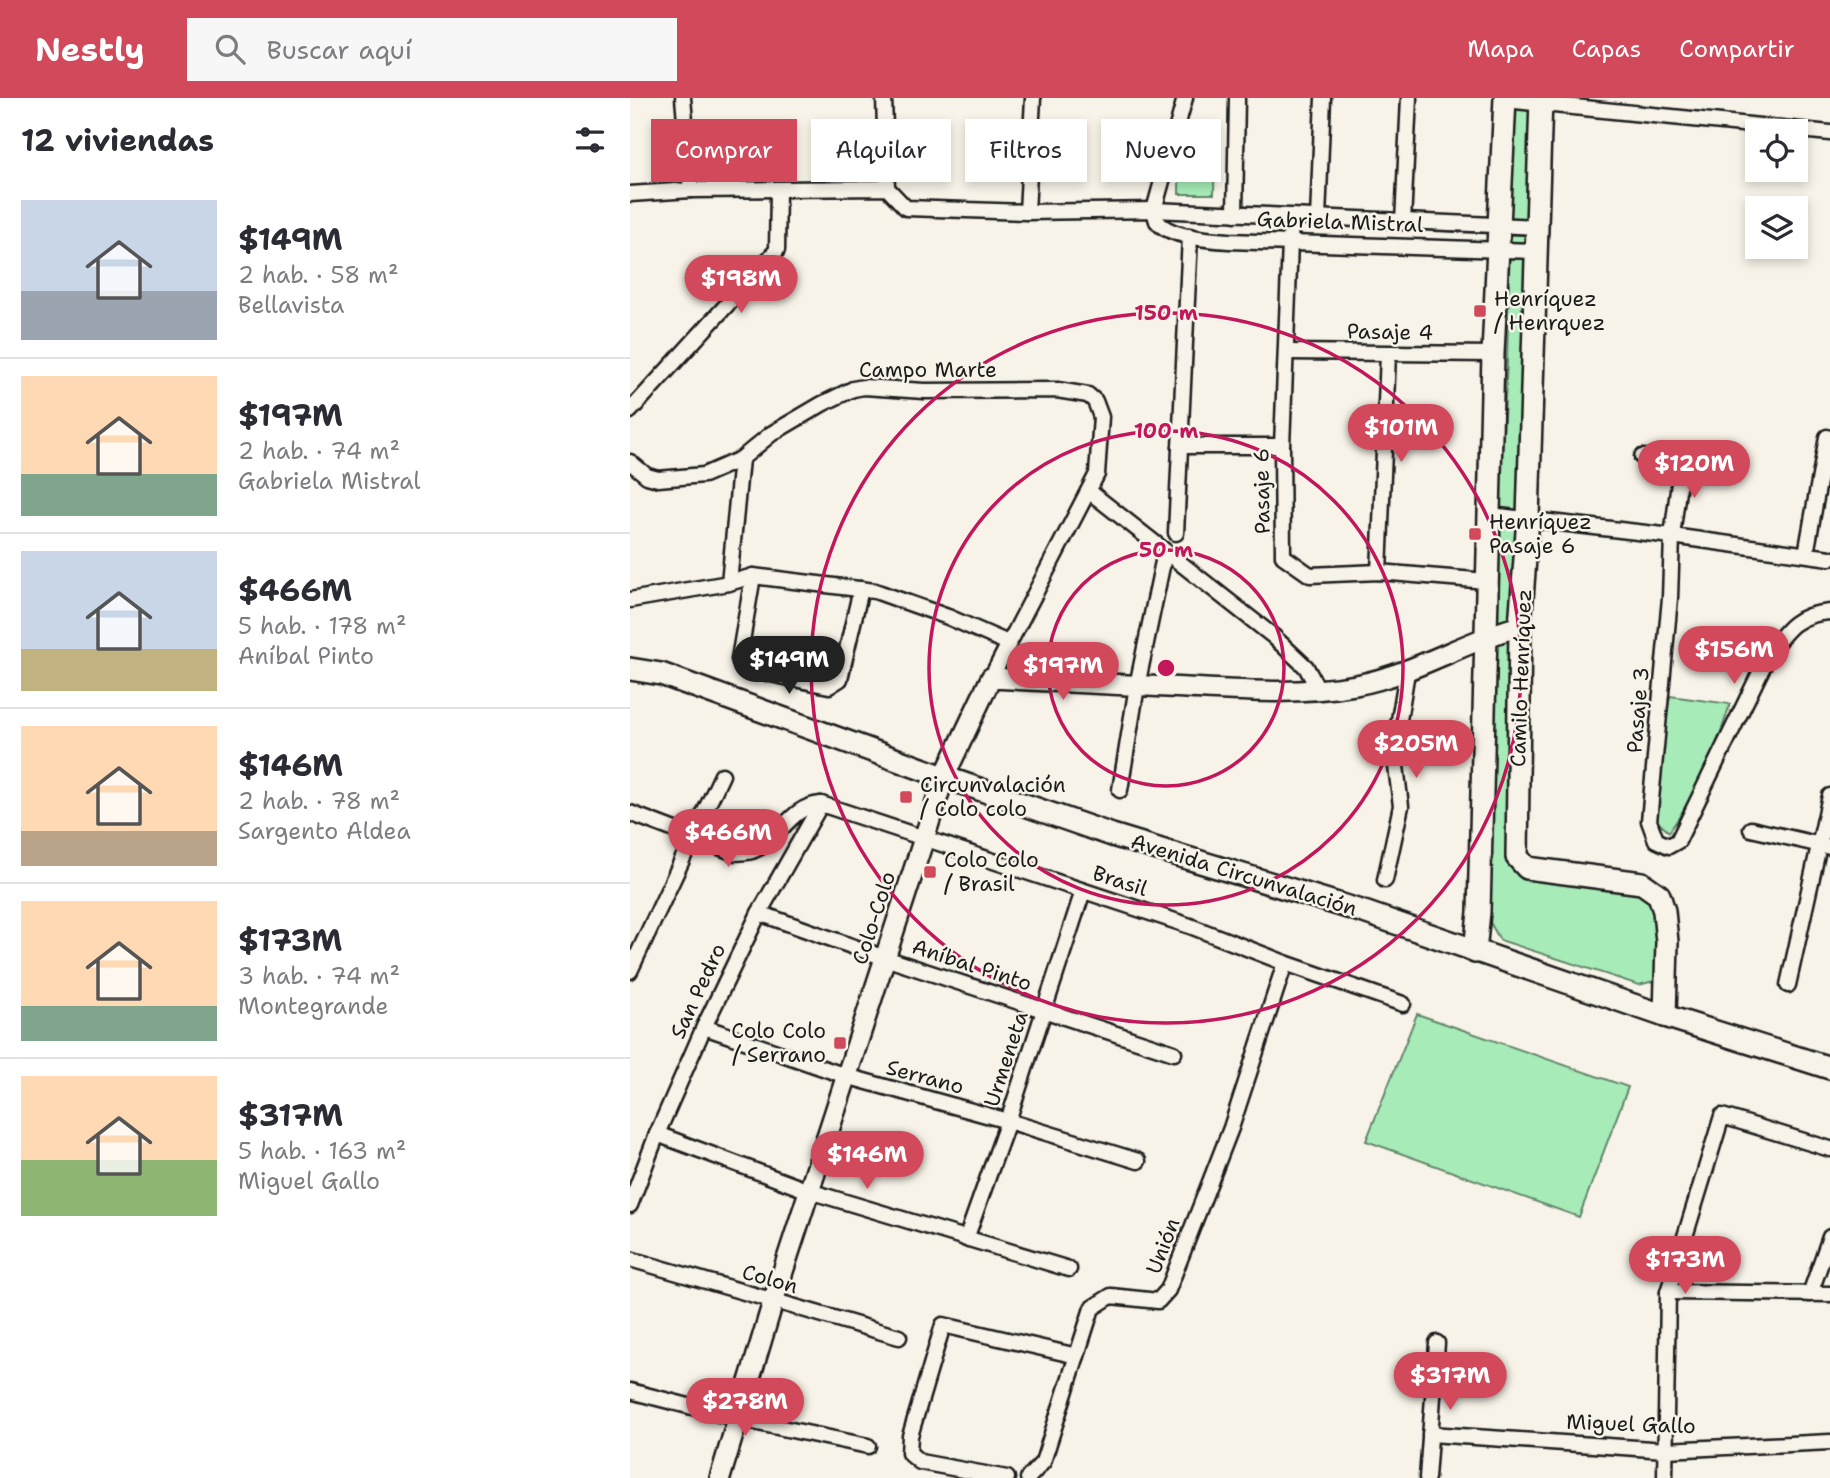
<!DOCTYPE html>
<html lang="es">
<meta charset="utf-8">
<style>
body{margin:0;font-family:"Shantell Sans",sans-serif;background:#f7f7f7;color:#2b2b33;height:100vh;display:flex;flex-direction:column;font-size:26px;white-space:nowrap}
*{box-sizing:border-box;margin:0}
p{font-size:23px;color:#7c7c81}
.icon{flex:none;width:38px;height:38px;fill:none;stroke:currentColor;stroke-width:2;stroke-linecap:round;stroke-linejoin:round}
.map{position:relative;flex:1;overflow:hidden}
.drawer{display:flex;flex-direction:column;background:#fff;width:630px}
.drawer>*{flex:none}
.hud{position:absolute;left:21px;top:21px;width:665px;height:63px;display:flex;gap:14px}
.buttons{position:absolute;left:1115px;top:21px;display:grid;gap:14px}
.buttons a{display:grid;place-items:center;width:63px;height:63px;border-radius:0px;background:#fff;box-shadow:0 4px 10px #0003;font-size:35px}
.price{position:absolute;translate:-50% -60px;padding:0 16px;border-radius:24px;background:#d1495b;color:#fff;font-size:23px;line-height:46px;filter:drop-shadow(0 2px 4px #0008)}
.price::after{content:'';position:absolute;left:50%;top:42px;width:21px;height:16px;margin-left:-10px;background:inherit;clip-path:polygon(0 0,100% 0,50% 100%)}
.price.active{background:#222;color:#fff}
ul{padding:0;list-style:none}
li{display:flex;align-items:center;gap:21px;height:175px;padding:0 21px}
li+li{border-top:2px solid #e1e1e2}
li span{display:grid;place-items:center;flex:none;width:196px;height:140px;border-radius:0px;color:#555}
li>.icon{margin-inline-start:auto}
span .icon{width:84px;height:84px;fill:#fffc;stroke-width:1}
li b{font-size:30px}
h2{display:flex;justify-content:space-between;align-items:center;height:84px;padding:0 21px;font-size:30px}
.tag{padding:0 24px;border-radius:0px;background:#fff;box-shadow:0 4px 10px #0003;font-size:24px;line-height:63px}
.tag.active{background:#d1495b;color:#fff}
header{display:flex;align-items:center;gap:42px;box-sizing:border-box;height:98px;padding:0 35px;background:#d1495b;color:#fff}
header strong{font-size:33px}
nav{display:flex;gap:38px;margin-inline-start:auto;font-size:24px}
.search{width:490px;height:63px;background:#f7f7f7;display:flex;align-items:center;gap:18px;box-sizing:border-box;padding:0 24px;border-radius:0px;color:#7c7c81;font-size:26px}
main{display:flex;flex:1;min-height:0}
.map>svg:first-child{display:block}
.green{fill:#a7ecb8;stroke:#62846a;stroke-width:2}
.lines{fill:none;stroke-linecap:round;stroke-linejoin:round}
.street-casing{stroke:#1c1c1c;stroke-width:19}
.secondary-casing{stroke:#1c1c1c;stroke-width:24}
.primary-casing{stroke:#1c1c1c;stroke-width:26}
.street{stroke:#f7f3e8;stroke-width:14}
.secondary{stroke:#f7f3e8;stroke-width:19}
.primary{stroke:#f7f3e8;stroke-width:21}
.ring{fill:none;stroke:#c2185b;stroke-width:3.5}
.poi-dot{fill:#d1495b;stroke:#f7f3e8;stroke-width:2.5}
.labels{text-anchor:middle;stroke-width:5;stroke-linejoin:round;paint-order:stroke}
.street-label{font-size:21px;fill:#1c1c1c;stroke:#f7f3e8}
.poi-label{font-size:21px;fill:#1c1c1c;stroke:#f7f3e8;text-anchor:start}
.centre{fill:#c2185b;stroke:#f7f3e8;stroke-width:3.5}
.ring-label{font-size:21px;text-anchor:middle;font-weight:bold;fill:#c2185b;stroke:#f7f3e8;stroke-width:5;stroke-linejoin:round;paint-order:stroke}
</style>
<header>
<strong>Nestly</strong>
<div class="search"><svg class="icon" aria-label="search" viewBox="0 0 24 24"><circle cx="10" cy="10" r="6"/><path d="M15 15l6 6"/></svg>Buscar aquí</div>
<nav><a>Mapa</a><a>Capas</a><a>Compartir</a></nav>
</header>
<main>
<section class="drawer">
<h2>12 viviendas<svg class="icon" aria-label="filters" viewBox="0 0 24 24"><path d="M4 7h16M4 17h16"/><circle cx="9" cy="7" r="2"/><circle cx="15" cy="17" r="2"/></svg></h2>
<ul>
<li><span style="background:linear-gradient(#c9d6e8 65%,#9aa5b1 0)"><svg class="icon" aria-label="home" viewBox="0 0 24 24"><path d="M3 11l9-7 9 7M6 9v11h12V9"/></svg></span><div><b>$149M</b><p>2 hab. · 58 m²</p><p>Bellavista</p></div></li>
<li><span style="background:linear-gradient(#ffd9b3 70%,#7fa58c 0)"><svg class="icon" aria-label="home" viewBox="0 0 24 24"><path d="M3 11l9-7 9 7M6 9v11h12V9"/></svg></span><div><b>$197M</b><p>2 hab. · 74 m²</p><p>Gabriela Mistral</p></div></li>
<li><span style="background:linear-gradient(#c9d6e8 70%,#c2b280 0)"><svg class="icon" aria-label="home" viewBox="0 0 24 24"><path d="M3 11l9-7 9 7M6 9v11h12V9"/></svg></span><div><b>$466M</b><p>5 hab. · 178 m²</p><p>Aníbal Pinto</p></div></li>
<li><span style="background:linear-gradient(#ffd9b3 75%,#b9a48a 0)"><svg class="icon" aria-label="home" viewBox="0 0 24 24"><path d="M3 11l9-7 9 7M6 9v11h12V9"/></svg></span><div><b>$146M</b><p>2 hab. · 78 m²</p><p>Sargento Aldea</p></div></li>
<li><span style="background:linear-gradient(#ffd9b3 75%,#7fa58c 0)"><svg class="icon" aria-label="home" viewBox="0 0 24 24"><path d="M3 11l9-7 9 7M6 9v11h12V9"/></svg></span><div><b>$173M</b><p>3 hab. · 74 m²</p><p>Montegrande</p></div></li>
<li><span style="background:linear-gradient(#ffd9b3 60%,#8fb573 0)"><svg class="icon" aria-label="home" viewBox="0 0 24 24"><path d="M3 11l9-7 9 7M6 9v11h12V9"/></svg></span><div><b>$317M</b><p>5 hab. · 163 m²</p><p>Miguel Gallo</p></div></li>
</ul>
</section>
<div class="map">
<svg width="1200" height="1380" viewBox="0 0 1200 1380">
<rect width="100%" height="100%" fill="#f7f3e8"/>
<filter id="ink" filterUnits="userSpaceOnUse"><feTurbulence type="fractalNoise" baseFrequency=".0143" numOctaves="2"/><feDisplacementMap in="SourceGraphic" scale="14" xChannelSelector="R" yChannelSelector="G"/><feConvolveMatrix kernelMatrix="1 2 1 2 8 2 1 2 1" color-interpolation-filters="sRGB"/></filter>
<g filter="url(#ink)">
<g class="green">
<polygon points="902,0 886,522 863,527 877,263 883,6"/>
<polygon points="550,31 585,31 584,96 549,96"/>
<polygon points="887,533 883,762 1026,799 1031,881 1009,887 870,842 853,812 861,542"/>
<path d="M1040,598l60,8c-14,46 -33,89 -61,128l-19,-17z"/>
<polygon points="787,916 998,989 949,1119 736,1043"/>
</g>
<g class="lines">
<defs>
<g id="street">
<polyline points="53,0 61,92"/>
<polyline points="254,0 257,90"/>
<path d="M555,0l-31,112c1,3 2,9 3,11 11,16 55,19 72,20l308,10"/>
<polyline points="875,2 1200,35"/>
<polyline points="0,96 61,92 257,90 276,110 397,114 524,112 907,129"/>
<polyline points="397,114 403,0"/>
<polyline points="605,116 607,0"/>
<polyline points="661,119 652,348 653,458 680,477 749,474 857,483"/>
<polyline points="688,120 693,0"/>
<polyline points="773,124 779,0"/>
<polyline points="657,254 863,256"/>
<polyline points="0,313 147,152 148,93"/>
<polyline points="550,348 652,348"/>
<polyline points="1012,359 1099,366"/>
<path d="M1052,362l-10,76 -2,62 -21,223 7,19 13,6 9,-5 92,-189c17,-24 28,-38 60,-40"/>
<polyline points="0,364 17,378 28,381 74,377 111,361 141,336 192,306 223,291 234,289 294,293 427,292 458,297 465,303 471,319 467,376 361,580"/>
<polyline points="460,394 643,538 676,569 688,591"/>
<polyline points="860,417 1042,438 1200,460"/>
<polyline points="546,435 560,138"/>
<polyline points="1176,456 1197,339"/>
<polyline points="749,474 758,256"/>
<polyline points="123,478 109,561 112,570 199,588 210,581 231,491"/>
<polyline points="99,485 111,361"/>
<polyline points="0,502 99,485 123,478 245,493 318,519 378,545"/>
<polyline points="490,692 507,588 535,454"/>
<path d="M0,715l105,40c5,-1 12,0 17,-2 28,-10 37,-45 69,-47l369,122 95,37 118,41"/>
<polyline points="1121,731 1200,749"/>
<polyline points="755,782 771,708 764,652 777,574"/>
<polyline points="129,815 255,860 544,955"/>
<polyline points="0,873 92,677"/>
<polyline points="1158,887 1200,698"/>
<polyline points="74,929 216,978 378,1023 508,1063"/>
<polyline points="27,1036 179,1093 439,1171"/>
<polyline points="0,1107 27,1036 74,929 129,815 191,706"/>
<polyline points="336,1141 378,1023 453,793"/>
<polyline points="0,1161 269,1239"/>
<polyline points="1038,1194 1200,1196"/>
<polyline points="1180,1196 1200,1139"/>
<polyline points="0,1293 109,1321 238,1348"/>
<polyline points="800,1336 1036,1352 1200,1344"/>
<polyline points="377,1380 290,1364 279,1355 280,1338 313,1227 447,1258"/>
<polyline points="398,1380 413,1364 462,1210 481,1198 528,1203 538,1192 601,1030 655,865"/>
<polyline points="797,1380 807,1245"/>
<polyline points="1035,1380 1038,1194 1092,1018 1200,1051"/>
</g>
<path id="secondary" d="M90,1380l53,-176 171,-525 47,-99c65,3 131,7 196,10 56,3 113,7 169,-3 59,-11 108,-44 164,-59"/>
<g id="primary">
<polyline points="911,0 898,420 890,528 887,759 897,770 1012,785 1029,797 1034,813 1037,844 1035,918"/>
<polyline points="0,571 31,576 314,679 482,737 734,814 1035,918 1200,970"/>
<polyline points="845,854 849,814 863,256 875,0"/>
</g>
</defs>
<use href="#street" class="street-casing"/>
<use href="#secondary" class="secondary-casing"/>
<use href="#primary" class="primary-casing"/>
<use href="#street" class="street"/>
<use href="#secondary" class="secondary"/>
<use href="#primary" class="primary"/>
</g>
</g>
<g class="ring">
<circle cx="536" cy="570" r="118"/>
<circle cx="536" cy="570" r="237"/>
<circle cx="536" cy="570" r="355"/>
</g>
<g class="poi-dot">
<rect x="843" y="206" width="14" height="14" rx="3.5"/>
<rect x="838" y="429" width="14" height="14" rx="3.5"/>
<rect x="269" y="692" width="14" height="14" rx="3.5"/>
<rect x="293" y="767" width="14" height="14" rx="3.5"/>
<rect x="203" y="938" width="14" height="14" rx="3.5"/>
</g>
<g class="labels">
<g class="street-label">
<text transform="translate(710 124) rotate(2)" y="7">Gabriela Mistral</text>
<text transform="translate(760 234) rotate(1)" y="7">Pasaje 4</text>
<text x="298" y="279">Campo Marte</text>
<text transform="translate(632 393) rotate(-91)" y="7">Pasaje 6</text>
<text transform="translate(891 580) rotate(-88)" y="7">Camilo Henríquez</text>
<text transform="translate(1008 612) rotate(-85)" y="7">Pasaje 3</text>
<text transform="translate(614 777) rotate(17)" y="7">Avenida Circunvalación</text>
<text transform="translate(490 783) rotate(18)" y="7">Brasil</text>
<text transform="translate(244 820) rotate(-72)" y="7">Colo-Colo</text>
<text transform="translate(342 867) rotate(18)" y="7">Aníbal Pinto</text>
<text transform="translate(68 893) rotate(-65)" y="7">San Pedro</text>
<text transform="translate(376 961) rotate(-72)" y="7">Urmeneta</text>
<text transform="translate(295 979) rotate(15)" y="7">Serrano</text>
<text transform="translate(533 1148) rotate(-69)" y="7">Unión</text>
<text transform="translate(140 1181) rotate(16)" y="7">Colon</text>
<text transform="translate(1001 1326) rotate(2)" y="7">Miguel Gallo</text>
</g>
<g class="poi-label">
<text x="864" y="208">Henríquez<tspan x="864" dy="24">/ Henrquez</tspan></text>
<text x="859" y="431">Henríquez<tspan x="859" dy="24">Pasaje 6</tspan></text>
<text x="290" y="694">Circunvalación<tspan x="290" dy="24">/ Colo colo</tspan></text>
<text x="314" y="769">Colo Colo<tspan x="314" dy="24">/ Brasil</tspan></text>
<text x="196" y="940" text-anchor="end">Colo Colo<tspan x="196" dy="24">/ Serrano</tspan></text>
</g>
</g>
<circle cx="536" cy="570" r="10" class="centre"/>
<g class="ring-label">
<text x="536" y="222">150 m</text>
<text x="536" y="340">100 m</text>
<text x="536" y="459">50 m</text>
</g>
</svg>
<div class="buttons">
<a><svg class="icon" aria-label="locate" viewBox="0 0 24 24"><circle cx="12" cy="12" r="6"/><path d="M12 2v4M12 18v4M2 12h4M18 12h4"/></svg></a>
<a><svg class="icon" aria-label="layers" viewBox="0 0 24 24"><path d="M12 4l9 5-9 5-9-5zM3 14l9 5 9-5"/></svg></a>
</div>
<b class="price" style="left:111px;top:217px">$198M</b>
<b class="price" style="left:771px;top:366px">$101M</b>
<b class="price" style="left:1064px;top:402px">$120M</b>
<b class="price" style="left:1104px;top:588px">$156M</b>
<b class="price active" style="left:159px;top:598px">$149M</b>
<b class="price" style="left:433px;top:604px">$197M</b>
<b class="price" style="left:786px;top:682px">$205M</b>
<b class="price" style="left:98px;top:771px">$466M</b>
<b class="price" style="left:237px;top:1093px">$146M</b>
<b class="price" style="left:1055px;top:1198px">$173M</b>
<b class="price" style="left:820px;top:1314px">$317M</b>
<b class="price" style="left:115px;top:1340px">$278M</b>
<div class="hud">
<a class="tag active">Comprar</a>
<a class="tag">Alquilar</a>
<a class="tag">Filtros</a>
<a class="tag">Nuevo</a>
</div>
</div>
</main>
